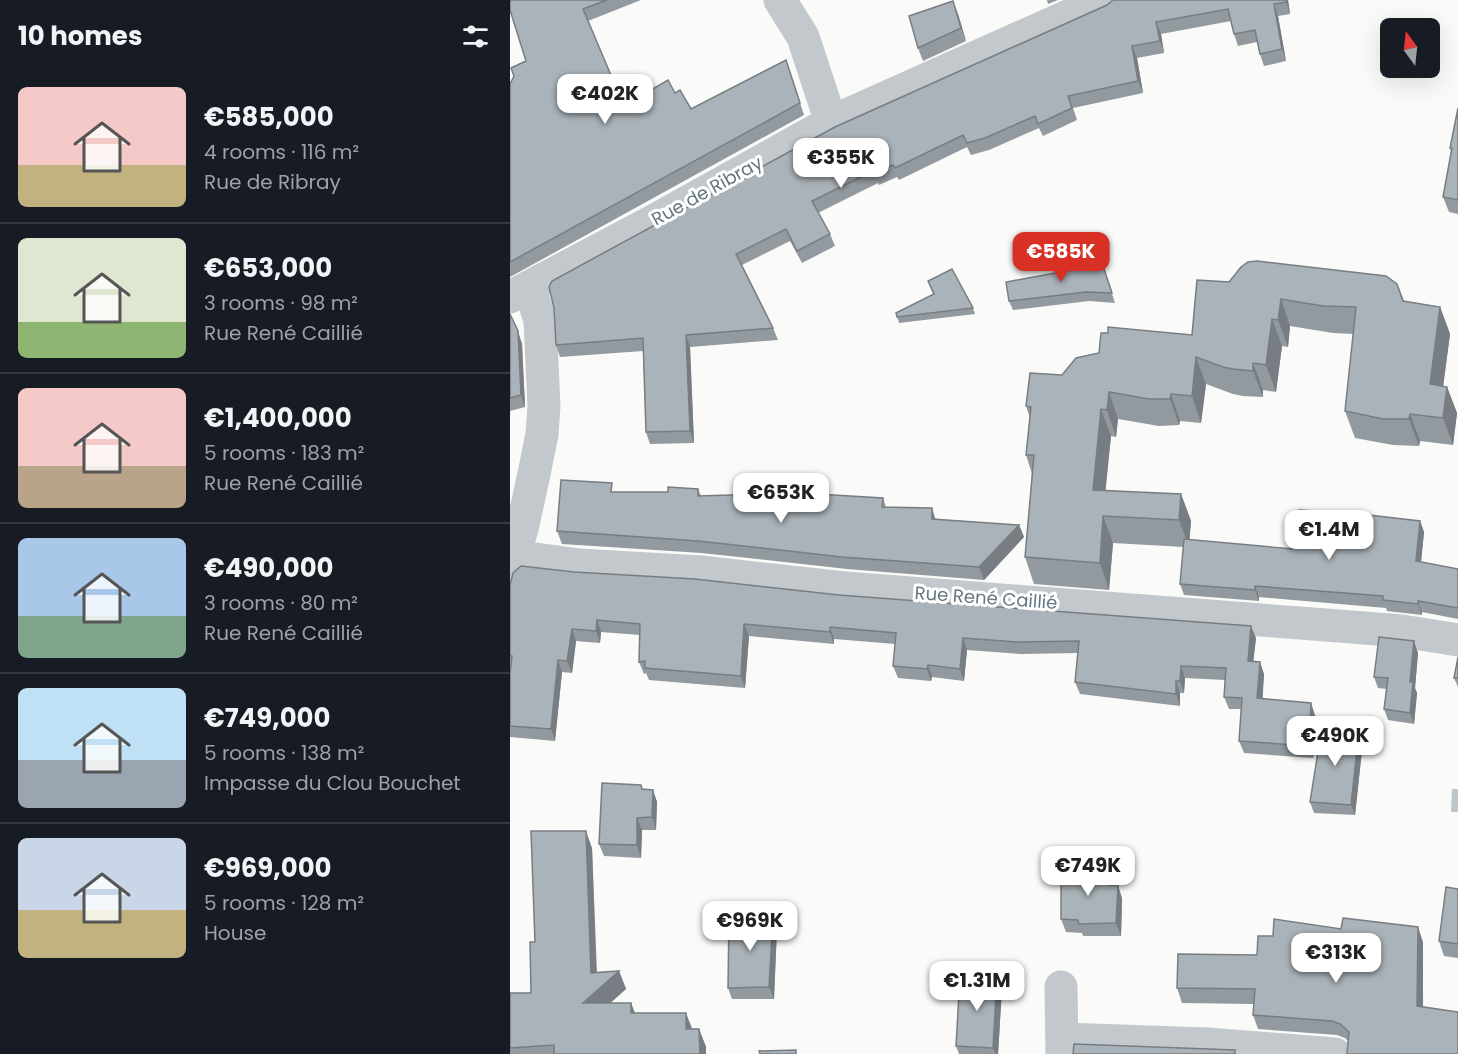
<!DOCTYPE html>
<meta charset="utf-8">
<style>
body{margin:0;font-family:Poppins,sans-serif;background:#242831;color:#f1f3f6;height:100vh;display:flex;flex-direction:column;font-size:22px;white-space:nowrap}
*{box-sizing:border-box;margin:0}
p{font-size:20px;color:#9ea1a6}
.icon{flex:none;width:33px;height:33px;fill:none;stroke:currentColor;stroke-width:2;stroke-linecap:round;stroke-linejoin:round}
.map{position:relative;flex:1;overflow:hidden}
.drawer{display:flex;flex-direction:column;background:#171b24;width:510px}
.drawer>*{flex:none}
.needle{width:39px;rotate:345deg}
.fabs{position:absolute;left:870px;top:18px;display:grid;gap:12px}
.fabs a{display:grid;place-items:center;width:60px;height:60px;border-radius:9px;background:#171b24;box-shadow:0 6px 24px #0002;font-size:30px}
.price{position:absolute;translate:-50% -51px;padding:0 14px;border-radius:12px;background:#fff;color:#222;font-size:20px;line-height:39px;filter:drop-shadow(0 2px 3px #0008)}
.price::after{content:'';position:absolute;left:50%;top:36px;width:18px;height:14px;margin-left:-9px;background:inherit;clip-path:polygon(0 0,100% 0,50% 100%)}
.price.active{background:#d93025;color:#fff}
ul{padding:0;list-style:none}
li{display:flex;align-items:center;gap:18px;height:150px;padding:0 18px}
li+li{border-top:2px solid #363941}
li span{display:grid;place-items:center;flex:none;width:168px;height:120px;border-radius:9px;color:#555}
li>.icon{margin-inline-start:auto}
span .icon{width:72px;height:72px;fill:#fffc;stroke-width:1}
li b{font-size:26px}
h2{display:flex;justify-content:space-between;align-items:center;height:72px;padding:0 18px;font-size:26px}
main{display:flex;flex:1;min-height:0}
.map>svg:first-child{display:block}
.water{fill:#bbc7cb}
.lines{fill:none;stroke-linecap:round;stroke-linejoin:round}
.minor{stroke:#c3c8cc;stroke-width:33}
.wall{fill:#929a9f}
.shaded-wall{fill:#777d82}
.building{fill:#aab3b9;stroke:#777d82;stroke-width:1.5}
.labels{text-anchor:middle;stroke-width:6;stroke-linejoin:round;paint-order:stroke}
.street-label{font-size:18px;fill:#657683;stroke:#fff}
</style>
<main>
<section class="drawer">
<h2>10 homes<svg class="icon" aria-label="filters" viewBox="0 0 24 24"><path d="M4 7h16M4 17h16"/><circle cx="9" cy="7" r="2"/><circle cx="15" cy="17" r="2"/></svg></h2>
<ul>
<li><span style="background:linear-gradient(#f6c9c9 65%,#c2b280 0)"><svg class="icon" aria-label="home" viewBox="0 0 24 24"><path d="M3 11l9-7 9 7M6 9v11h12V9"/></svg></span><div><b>€585,000</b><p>4 rooms · 116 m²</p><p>Rue de Ribray</p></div></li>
<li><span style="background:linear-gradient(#dfe7d0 70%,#8fb573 0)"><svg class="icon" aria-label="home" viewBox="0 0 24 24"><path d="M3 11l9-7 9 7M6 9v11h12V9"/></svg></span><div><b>€653,000</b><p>3 rooms · 98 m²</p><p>Rue René Caillié</p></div></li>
<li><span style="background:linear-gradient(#f6c9c9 65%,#b9a48a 0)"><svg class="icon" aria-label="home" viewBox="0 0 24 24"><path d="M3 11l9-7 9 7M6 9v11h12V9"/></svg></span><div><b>€1,400,000</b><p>5 rooms · 183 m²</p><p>Rue René Caillié</p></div></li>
<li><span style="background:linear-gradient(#a9c7e8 65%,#7fa58c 0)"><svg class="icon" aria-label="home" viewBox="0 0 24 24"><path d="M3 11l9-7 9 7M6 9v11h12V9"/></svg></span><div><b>€490,000</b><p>3 rooms · 80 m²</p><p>Rue René Caillié</p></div></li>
<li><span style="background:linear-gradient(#bfe0f5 60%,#9aa5b1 0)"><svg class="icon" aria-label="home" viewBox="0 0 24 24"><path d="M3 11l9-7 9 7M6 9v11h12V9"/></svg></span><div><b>€749,000</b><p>5 rooms · 138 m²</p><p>Impasse du Clou Bouchet</p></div></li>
<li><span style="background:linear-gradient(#c9d6e8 60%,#c2b280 0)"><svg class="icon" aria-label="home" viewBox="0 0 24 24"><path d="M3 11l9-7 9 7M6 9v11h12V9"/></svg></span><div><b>€969,000</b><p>5 rooms · 128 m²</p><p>House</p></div></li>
</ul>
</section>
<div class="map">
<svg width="948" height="1054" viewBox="0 0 948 1054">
<rect width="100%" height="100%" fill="#fafaf8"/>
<polygon class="water" points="942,789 948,789 948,812 941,812"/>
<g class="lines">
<g class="minor">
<polyline points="270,0 293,37 321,122"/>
<polyline points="0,297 143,221 321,122 594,0"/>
<polyline points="4,556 69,565 191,572 335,588 816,625 892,631 948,640"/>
<polyline points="0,568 12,529 25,469 32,434 34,406 30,321 24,301 17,289"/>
<polyline points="551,987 552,1054"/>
<polyline points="553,1039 697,1044 825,1054"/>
</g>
</g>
<g class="wall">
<polygon points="0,0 131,0 78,21 114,106 165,93 181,109 280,72 294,115 0,277 0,84 16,61"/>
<polygon points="537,0 548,0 538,4"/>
<polygon points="778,0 780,14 768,16 776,61 754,66 750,54 747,42 728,46 724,34 721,21 651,34 654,53 627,58 633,93 563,108 567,120 533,136 529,128 479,150 461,155 457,147 389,180 387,177 369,185 368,183 308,213 320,234 325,246 292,263 280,241 232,265 263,328 268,340 180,347 184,443 140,444 136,432 133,351 50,357 46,345 597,5"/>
<polygon points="448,14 456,41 413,61 408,48"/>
<polygon points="948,108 948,214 939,212 933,197 941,152 940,148"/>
<polygon points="591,260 605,303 579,301 503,310 499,301 556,271"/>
<polygon points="418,281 463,308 465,314 389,323 386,313 424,295"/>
<polygon points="719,282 887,284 894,301 930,307 940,334 933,386 937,387 947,413 943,445 910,441 909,446 883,445 845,438 835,411 844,334 823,333 780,326 778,347 772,346 766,392 753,390 753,397 733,396 723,394 696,384 691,423 670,421 669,425 649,426 608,419 606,437 601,436 595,491 671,494 681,521 679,540 783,549 910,521 914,532 911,562 948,569 948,619 912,612 912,615 877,611 876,608 749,597 749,601 674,595 670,584 674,547 603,543 599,590 524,584 515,557 522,474 516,455 520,418 516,406 552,375 682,335"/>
<polygon points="0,314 12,344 15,407 0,411"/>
<polygon points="188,489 191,496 373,498 376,507 426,519 509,525 514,537 474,580 337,569 192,553 52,544 47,531 105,492 158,492"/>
<polygon points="64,572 329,595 746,638 743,662 754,674 752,699 805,715 803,758 734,753 729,741 731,709 719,709 714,697 715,680 675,678 674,693 670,693 670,706 570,694 565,682 568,653 511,654 457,650 454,681 422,677 421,681 388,678 383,666 385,644 324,639 324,644 239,636 235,688 139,680 136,673 134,674 129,662 130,635 91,632 90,643 66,641 62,673 52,672 45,741 0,737 0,585"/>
<polygon points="908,653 905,688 907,693 904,724 878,720 874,709 876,689 868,688 864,677"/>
<polygon points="948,657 948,687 944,678"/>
<polygon points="849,731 853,741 845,815 804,813 800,802"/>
<polygon points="131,785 133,789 143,790 147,802 146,830 132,830 131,858 94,856 89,844"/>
<polygon points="82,848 87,972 109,971 116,989 100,1003 121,1003 125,1013 182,1029 189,1029 196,1047 196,1054 0,1054 0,993 21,993 25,942"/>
<polygon points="605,885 612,898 611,936 573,936 572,933 556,932 551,919"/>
<polygon points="948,889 948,958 934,956 929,941"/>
<polygon points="267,928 264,999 222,999 218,988"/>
<polygon points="913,942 913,1007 838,1041 835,1038 827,1035 748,1029 743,1015 744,1004 672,1003 667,988 747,955"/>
<polygon points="487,977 492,989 488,1054 449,1054 446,1046"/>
</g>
<g class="shaded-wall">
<polygon points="776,0 778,0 780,14 776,2"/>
<polygon points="443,1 448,14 456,41 451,28"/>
<polygon points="764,4 768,16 776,61 772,49"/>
<polygon points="646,22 651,34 654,53 650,41"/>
<polygon points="622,46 627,58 633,93 628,81"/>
<polygon points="771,299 780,326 778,347 768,320"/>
<polygon points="930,307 940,334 930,411 920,384"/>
<polygon points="762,319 772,346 766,392 756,365"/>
<polygon points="8,331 12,344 15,407 11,395"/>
<polygon points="176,335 180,347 184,443 180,431"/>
<polygon points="686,357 696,384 691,423 682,396"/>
<polygon points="743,363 753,390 753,397 743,371"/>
<polygon points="937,387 947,413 943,445 933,418"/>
<polygon points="599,392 608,419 606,437 597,410"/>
<polygon points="661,394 670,421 669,425 660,399"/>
<polygon points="591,409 601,436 593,516 603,543 599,590 590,563 583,490"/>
<polygon points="900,414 910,441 909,446 899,419"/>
<polygon points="671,494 681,521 679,547 669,520"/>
<polygon points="422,508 426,521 422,519"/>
<polygon points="910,521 914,532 910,572 906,561"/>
<polygon points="509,525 514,537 474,580 469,567"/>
<polygon points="745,586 749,597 749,601 745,590"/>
<polygon points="908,601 912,612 912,615 908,604"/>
<polygon points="87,620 91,632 90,643 86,631"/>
<polygon points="234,624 239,636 235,688 231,676"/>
<polygon points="741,626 746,638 742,673 738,661"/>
<polygon points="320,627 324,639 324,644 320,632"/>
<polygon points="62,629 66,641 62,673 57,661"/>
<polygon points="453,638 457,650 454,681 450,669"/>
<polygon points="904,641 908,653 905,688 907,693 904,724 900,713 900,682"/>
<polygon points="48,660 52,672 45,741 41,729"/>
<polygon points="750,662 754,674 752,710 747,698"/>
<polygon points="418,665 422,677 421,681 417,669"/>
<polygon points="671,666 675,678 674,693 670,681"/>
<polygon points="666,681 670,693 670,706 666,694"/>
<polygon points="801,703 805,715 803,758 799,746"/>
<polygon points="849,731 853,741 845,815 841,805"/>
<polygon points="143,790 147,802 146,830 142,817"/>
<polygon points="127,818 132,830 131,858 127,845"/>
<polygon points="76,831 82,848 87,990 81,973"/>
<polygon points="600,872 605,885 600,885"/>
<polygon points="608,885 612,898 611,936 606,923"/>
<polygon points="263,917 267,928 264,999 259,987"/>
<polygon points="908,927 913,942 913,1021 907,1006"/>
<polygon points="109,971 116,989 80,1021 73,1003"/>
<polygon points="487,977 492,989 488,1054 486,1054 483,1048"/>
<polygon points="121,1003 127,1020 121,1013"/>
<polygon points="176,1013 183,1031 176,1029"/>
<polygon points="189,1029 196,1047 196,1054 190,1054"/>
</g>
<g class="building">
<polygon points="0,0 97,0 73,9 114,106 158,80 165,93 170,90 181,109 276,60 290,103 0,262 0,84 4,76 1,68 16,61 0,10"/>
<polygon points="603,0 776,0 776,2 764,4 772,49 750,54 745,30 724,34 718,9 646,22 650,41 622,46 628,81 558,96 562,108 528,124 525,116 475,138 457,143 453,135 385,168 383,165 365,173 363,171 302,201 320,234 287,251 276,229 226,254 263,328 176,335 180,431 136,432 133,338 46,345 44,308 39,287 42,281 325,127 597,5"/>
<polygon points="443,1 451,28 408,48 399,16"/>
<polygon points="948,108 948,200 933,197 942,148 940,148"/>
<polygon points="591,260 602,293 576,292 499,301 496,282 556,271"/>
<polygon points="747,261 876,276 887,284 893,301 930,307 920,384 937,387 933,418 900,414 899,419 873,419 835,411 846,307 813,306 771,299 768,320 762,319 756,365 743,363 743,371 723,369 713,367 686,357 682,396 661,394 660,399 639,399 599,392 597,410 591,409 583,490 671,494 669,520 593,516 590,563 515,557 524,455 516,455 521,407 516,406 520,373 552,375 566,358 589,353 591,333 598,333 598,327 682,335 687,280 719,282 731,267 738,262"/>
<polygon points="442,269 463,308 387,317 386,313 424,294 418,281"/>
<polygon points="0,314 8,331 11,395 0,398"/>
<polygon points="51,480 102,483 101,492 158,492 158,487 188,489 188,496 290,493 373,498 372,507 422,508 422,519 509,525 469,567 332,557 188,541 47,531"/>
<polygon points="789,510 841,513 910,521 906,561 948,569 948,608 908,601 908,604 873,600 873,596 745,586 745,590 670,584 674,539 783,549"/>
<polygon points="11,566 64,572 185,579 329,595 741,626 738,661 750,662 747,698 801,703 799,746 729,741 732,698 714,697 716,668 671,666 670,681 666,681 666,694 565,682 569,641 507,642 453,638 450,669 418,665 417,669 383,666 386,633 320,627 320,632 234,624 231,676 135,668 135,661 129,662 130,624 87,620 86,631 62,629 57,661 48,660 41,729 0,726 0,674 2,656 0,656 0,585 3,573"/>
<polygon points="869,637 904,641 900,682 903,682 900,713 874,709 878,678 864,677"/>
<polygon points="948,657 948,678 944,678"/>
<polygon points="812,727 849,731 841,805 800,802"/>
<polygon points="92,783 131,785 132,789 143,790 142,817 127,818 127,845 89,844"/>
<polygon points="21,831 76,831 81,973 109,971 73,1003 121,1003 121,1013 176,1013 176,1029 189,1029 190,1054 44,1054 44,1045 0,1048 0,993 21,993 20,942 25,942"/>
<polygon points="551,870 600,872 600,885 608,885 606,923 569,924 568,920 551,919"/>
<polygon points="936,887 948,889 948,944 929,941"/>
<polygon points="219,916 263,917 259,987 218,988"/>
<polygon points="833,918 908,927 907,1006 948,1012 948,1054 837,1054 839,1032 830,1024 822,1021 743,1015 745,989 667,988 668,954 747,955 748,936 763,936 764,919 831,929"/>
<polygon points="450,976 487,977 483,1048 446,1046"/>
<polygon points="564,1044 725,1050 725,1054 563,1054"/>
<polygon points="286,1050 286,1054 250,1054 249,1051"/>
</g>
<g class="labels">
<g class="street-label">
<text transform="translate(197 191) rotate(-29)" y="6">Rue de Ribray</text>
<text transform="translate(476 598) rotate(4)" y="6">Rue René Caillié</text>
</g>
</g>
</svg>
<div class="fabs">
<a><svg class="needle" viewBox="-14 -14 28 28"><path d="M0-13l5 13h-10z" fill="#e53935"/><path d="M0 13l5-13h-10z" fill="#9ea1a6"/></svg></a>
</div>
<b class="price" style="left:95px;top:125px">€402K</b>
<b class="price" style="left:331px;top:189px">€355K</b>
<b class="price active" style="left:551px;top:283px">€585K</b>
<b class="price" style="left:271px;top:524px">€653K</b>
<b class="price" style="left:819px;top:561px">€1.4M</b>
<b class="price" style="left:825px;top:767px">€490K</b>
<b class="price" style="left:578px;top:897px">€749K</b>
<b class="price" style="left:240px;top:952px">€969K</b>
<b class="price" style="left:826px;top:984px">€313K</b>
<b class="price" style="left:467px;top:1012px">€1.31M</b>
</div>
</main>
